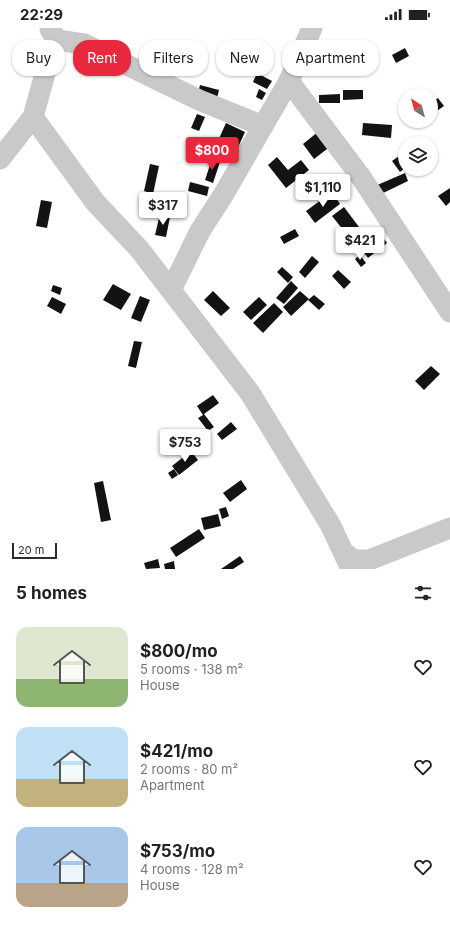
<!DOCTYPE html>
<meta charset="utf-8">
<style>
body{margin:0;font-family:Inter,sans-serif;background:#f6f6f6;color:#202124;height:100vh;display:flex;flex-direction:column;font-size:15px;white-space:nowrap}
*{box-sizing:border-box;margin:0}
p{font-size:13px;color:#757577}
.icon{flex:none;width:22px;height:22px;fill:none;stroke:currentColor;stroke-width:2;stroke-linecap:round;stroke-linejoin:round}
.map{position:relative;height:541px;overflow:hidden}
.drawer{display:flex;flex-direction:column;background:#fff;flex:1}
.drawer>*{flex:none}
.banner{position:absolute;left:12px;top:12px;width:426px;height:36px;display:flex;gap:8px}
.needle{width:26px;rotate:324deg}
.controls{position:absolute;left:398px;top:60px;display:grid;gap:8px}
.controls a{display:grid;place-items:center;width:40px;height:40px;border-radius:50%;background:#fff;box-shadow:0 1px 3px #0004;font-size:20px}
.scale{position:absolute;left:12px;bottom:10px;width:45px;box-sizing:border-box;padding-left:4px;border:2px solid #2c2c2c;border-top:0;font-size:11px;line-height:14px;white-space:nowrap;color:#2c2c2c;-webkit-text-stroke:3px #fff;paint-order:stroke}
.price{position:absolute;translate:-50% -34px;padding:0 9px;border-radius:4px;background:#fff;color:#222;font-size:13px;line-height:26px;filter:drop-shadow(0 1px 2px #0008)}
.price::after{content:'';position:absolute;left:50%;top:24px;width:12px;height:9px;margin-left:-6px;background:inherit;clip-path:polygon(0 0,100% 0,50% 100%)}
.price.current{background:#e9283e;color:#fff}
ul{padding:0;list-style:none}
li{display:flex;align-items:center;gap:12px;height:100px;padding:0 16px}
li span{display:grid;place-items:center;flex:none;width:112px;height:80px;border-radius:12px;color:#555}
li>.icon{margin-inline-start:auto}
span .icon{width:48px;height:48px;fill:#fffc;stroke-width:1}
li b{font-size:17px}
h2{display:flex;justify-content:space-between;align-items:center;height:48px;padding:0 16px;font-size:17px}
.pill{padding:0 14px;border-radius:16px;background:#fff;box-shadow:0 1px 3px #0004;font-size:14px;line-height:36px}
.pill.current{background:#e9283e;color:#fff}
.status{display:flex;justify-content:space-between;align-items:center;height:28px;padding:0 20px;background:#fff;direction:ltr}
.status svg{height:11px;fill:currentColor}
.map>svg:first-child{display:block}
.building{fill:#131313}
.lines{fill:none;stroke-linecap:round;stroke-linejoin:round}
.minor{stroke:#c9c9c9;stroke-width:21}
</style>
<div class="status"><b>22:29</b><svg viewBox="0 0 49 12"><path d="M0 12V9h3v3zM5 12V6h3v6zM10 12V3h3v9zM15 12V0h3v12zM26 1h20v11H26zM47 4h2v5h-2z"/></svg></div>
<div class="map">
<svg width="450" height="541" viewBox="0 0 450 541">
<rect width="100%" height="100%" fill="#fff"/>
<g class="building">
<polygon points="268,19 271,28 255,34 251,26"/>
<polygon points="405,20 409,28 396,35 392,27"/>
<polygon points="257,45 272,53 267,61 253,54"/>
<polygon points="200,57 219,62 217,70 198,65"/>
<polygon points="259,61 266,65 262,72 256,69"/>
<polygon points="343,62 363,62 363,71 343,72"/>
<polygon points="340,66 340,75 319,75 319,67"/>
<polygon points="438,70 444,78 431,87 431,75"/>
<polygon points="197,86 205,89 199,103 191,100"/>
<polygon points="226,95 245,104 236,124 217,115"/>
<polygon points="363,95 392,97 391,110 362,107"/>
<polygon points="319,103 331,118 314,131 303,116"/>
<polygon points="399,128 405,136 405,140 400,144 392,133"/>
<polygon points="277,129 288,142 301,132 309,142 286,160 268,137"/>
<polygon points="212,131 220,134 213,155 205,152"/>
<polygon points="150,136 159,138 153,166 144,163"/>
<polygon points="405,145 408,153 379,167 375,158"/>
<polygon points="190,154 209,159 207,168 188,163"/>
<polygon points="450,160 450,174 446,178 438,168"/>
<polygon points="332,164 340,176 315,195 306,183"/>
<polygon points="41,172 52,174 47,200 36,198"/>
<polygon points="344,179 359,199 348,208 332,188"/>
<polygon points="160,186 170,189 166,209 155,207"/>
<polygon points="295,201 299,208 284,216 280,209"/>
<polygon points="381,207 387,215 368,230 359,218 367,212 370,216"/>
<polygon points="360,227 366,235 361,239 355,231"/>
<polygon points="312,228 319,234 305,250 299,244"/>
<polygon points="282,239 293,249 288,255 277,244"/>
<polygon points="338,242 351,254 344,261 332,248"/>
<polygon points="291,253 298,260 284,276 276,270"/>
<polygon points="113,256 131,266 121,282 103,272"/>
<polygon points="53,257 62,260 60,267 51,263"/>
<polygon points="213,263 230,280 221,288 204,272"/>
<polygon points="300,263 309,271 291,288 283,279"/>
<polygon points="314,267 325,276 319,282 308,272"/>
<polygon points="140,268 150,272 141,294 131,290"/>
<polygon points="52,269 66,276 61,286 47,278"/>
<polygon points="259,269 267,277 251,292 243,284"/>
<polygon points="274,275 283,284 263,305 253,295"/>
<polygon points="134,313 142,314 136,340 128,338"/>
<polygon points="431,338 440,346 424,362 415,353"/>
<polygon points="213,367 219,375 204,386 214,399 208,403 198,390 203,387 197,378"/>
<polygon points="231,394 237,401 222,412 217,406"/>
<polygon points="191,423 198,432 179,447 172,438"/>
<polygon points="174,441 178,447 172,451 168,445"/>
<polygon points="241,452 247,461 230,474 223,465"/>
<polygon points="103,453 111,492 101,494 94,455"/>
<polygon points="226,479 229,488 222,491 219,481"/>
<polygon points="218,486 221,498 204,502 201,490"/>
<polygon points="199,501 205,510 176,529 170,520"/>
<polygon points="240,528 244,534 233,541 221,541"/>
<polygon points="158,531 160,540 146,541 144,535"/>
<polygon points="174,533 175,541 165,541 164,536"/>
</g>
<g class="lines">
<g class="minor">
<polyline points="57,12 84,16 199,72 263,98"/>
<polyline points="289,53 361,149 450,284"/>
<polyline points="33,89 95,174 140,222 250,365 331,498 351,541"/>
<polyline points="0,131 33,89 49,31 57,12 50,1"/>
<polyline points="171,262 200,203 222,169 289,53 312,0"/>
<polyline points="346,526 354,532 369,532 450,500"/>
</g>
</g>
</svg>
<div class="controls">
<a><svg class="needle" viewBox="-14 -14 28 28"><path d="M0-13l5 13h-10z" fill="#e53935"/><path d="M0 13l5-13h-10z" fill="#757577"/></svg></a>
<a><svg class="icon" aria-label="layers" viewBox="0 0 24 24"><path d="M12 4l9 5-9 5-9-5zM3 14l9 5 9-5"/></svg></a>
</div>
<div class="scale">20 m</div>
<b class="price current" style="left:212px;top:143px">$800</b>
<b class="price" style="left:323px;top:180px">$1,110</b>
<b class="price" style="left:163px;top:198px">$317</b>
<b class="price" style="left:360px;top:233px">$421</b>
<b class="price" style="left:185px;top:435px">$753</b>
<div class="banner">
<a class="pill">Buy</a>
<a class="pill current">Rent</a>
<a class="pill">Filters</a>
<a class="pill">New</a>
<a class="pill">Apartment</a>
</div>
</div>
<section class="drawer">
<h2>5 homes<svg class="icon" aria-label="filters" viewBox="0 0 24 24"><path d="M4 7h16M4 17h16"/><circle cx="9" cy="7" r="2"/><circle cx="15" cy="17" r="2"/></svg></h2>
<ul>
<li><span style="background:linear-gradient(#dfe7d0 65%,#8fb573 0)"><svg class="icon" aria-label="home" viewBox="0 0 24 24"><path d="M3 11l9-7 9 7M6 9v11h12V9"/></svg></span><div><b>$800/mo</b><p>5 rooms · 138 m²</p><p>House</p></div><svg class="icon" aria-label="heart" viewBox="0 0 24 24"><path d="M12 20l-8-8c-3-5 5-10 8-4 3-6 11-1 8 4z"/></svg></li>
<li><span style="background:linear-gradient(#bfe0f5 65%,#c2b280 0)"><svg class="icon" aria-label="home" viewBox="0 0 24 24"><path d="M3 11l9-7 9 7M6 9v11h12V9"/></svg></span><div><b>$421/mo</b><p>2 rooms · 80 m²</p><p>Apartment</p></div><svg class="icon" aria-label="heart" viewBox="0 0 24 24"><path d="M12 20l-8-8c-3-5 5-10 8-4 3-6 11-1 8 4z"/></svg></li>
<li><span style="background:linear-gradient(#a9c7e8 70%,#b9a48a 0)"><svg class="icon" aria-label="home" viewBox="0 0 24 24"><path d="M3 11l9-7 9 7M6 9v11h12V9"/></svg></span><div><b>$753/mo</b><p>4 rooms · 128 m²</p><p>House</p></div><svg class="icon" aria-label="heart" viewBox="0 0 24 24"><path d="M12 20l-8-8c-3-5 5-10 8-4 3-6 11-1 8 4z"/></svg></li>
</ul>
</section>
